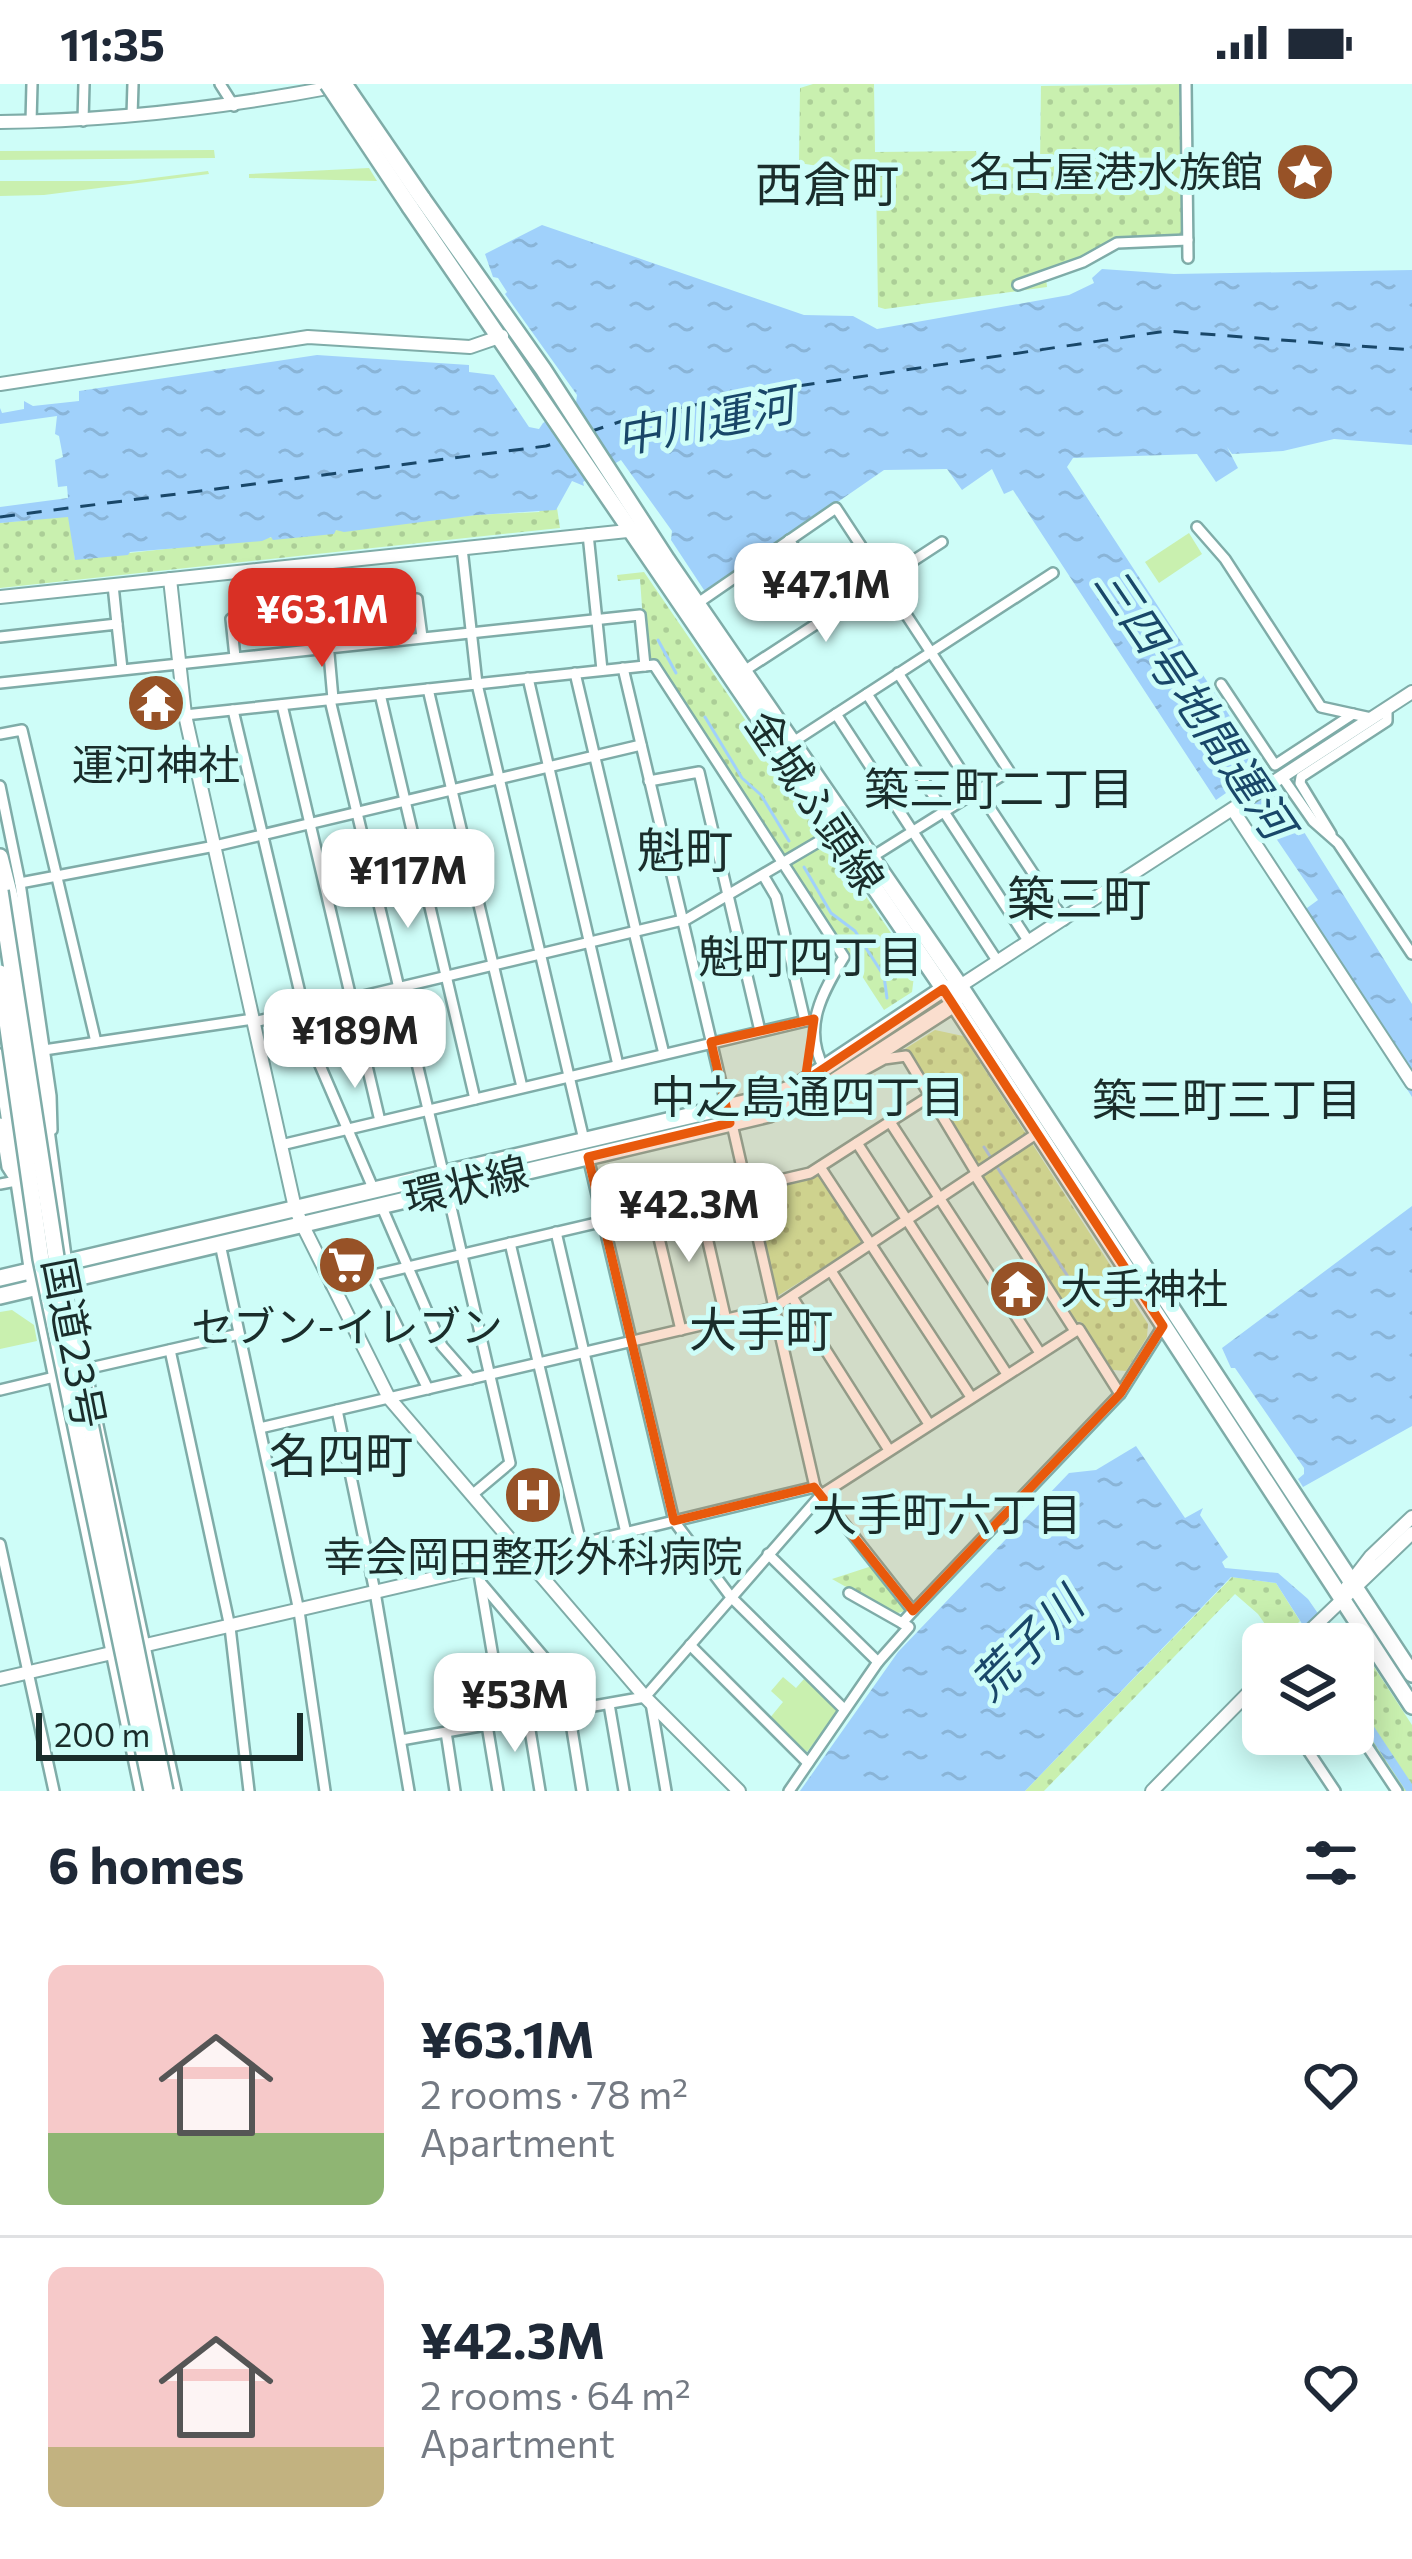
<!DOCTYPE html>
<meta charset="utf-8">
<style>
body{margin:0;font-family:Commissioner,"Noto Sans JP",sans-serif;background:#f6f6f7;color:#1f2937;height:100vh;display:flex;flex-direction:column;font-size:45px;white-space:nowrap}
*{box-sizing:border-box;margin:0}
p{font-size:39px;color:#747a83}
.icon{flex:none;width:66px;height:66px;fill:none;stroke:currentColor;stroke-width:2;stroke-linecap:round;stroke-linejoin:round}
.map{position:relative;height:1707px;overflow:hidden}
.side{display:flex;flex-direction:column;background:#fff;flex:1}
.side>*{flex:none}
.controls{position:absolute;left:1242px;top:1539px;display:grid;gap:24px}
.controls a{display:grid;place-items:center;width:132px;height:132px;border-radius:18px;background:#fff;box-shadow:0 6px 30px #0003;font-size:60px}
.scale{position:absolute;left:36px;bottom:30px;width:267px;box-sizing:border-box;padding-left:12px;border:6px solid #1a2d2b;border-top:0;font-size:33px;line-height:42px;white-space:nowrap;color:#1a2d2b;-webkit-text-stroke:9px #cefdf8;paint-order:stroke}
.price{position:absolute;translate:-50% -102px;padding:0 27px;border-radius:24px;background:#fff;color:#222;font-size:39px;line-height:78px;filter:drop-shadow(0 3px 6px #0008)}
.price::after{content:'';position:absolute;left:50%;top:72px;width:36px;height:27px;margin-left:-18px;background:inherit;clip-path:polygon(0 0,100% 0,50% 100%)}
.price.active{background:#d93025;color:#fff}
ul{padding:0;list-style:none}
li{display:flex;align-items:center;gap:36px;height:300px;padding:0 48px}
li+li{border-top:3px solid #e0e1e3}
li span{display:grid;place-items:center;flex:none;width:336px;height:240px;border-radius:18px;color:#555}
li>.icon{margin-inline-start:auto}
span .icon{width:144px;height:144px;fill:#fffc;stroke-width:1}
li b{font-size:51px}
h2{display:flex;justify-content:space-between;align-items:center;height:144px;padding:0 48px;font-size:51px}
.status{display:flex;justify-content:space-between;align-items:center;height:84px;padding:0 60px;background:#fff;direction:ltr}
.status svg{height:33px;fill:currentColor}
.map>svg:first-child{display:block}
.green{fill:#c9f0af}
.park{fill:url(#park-dots)}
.water{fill:url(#water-ripples)}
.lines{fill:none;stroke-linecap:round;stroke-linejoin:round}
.stream{stroke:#a0d1fb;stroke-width:3}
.ferry{stroke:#194769;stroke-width:3;stroke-dasharray:15 12;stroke-linecap:butt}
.minor-casing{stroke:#7faca8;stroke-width:14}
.tertiary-casing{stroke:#7faca8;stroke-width:16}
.primary-casing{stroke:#7faca8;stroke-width:20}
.trunk-casing{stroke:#7faca8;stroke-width:20}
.minor{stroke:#fff;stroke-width:9}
.tertiary{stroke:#fff;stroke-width:12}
.primary{stroke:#fff;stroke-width:15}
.trunk{stroke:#fff;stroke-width:15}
.primary-bridge-casing{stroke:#7faca8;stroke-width:20;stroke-linecap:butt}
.trunk-bridge-casing{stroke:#7faca8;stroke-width:20;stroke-linecap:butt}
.primary-bridge{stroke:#fff;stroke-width:15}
.trunk-bridge{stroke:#fff;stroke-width:15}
.marked{fill:#e8590c;fill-opacity:0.2;stroke:#e8590c;stroke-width:9;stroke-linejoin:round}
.labels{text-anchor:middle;stroke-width:10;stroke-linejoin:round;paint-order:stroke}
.poi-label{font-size:42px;fill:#1a2d2b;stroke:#cefdf8}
.street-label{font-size:42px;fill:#1a2d2b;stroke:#cefdf8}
.water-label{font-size:45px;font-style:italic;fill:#194769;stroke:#cefdf8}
.neighbourhood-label{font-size:45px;fill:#1a2d2b;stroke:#cefdf8}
.quarter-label{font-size:48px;fill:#1a2d2b;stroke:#cefdf8}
</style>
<div class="status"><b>11:35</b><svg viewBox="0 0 49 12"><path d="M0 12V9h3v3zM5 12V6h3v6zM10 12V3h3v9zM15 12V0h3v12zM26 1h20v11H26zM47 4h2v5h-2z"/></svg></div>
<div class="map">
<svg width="1412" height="1707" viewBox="0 0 1412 1707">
<defs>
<pattern id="park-dots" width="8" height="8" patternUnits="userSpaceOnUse" patternTransform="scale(3)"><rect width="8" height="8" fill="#c9f0af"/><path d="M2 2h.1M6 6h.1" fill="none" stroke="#acce97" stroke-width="1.8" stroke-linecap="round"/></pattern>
<pattern id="water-ripples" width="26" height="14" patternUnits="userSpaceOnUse" patternTransform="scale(3)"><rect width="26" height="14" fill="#a0d1fb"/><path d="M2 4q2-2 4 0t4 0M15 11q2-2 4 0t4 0" fill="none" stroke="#89b4d7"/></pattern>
</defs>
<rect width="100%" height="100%" fill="#cefdf8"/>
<g class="green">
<polygon points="214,66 215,74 0,76 0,67"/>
<polygon points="369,84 377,97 249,94 249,90"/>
<polygon points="208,87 209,90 44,111 0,112 0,97 130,97"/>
<polygon points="1189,449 1202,470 1159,499 1145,478"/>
<polygon points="12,1226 34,1241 37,1257 0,1265 0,1228"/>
<polygon points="783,1593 796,1604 804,1595 839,1626 807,1668 769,1635 783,1618 771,1607"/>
</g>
<g class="park">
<polygon points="813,0 874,0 875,68 976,67 978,80 1040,79 1041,2 1182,0 1184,151 1118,153 1046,194 1047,203 885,225 878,223 876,91 799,79 800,4"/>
<polygon points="542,424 557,424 560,444 0,504 0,439 69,432 75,475 475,431 539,428"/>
<polygon points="644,488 915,884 912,908 884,926 657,577 646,578 640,495 618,497 617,491"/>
<polygon points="935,946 963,952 1148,1240 1147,1253 1126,1287 1113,1286 1081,1238 1072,1237 984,1101 909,970 900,968"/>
<polygon points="820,1091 862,1159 776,1213 752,1108"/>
<polygon points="872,1482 906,1525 906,1527 894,1530 832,1495"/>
<polygon points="1232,1493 1276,1499 1300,1537 1278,1559 1258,1530 1235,1510 1044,1707 1025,1707"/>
<polygon points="1330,1544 1350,1546 1412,1641 1412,1707 1404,1707 1353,1631 1353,1560 1315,1560"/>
</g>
<g class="water">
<polygon points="542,141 804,231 853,232 877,245 1069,211 1094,199 1092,194 1102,185 1174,190 1412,186 1412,361 1334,355 1283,367 1232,370 1227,363 1238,384 1216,398 1197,370 1073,374 1067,383 1267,689 1412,920 1412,1013 1296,832 1318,816 1239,700 1216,716 1013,406 1004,410 992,385 962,406 947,385 884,386 709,507 704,506 671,456 672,447 621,376 583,398 584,402 572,397 556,426 476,431 344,448 336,446 334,450 273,456 271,453 262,457 130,468 128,471 75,476 68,433 0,439 0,423 68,414 67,402 58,403 55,376 63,373 59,352 55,350 57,332 0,340 0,324 2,329 24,325 24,317 33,322 79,317 79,307 317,271 469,281 469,288 494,291 529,343 539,345 543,339 576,319 577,311 505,210 507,208 498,194 493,193 485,170"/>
<polygon points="1412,1122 1412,1342 1303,1403 1298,1395 1304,1390 1304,1384 1235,1284 1231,1284 1222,1264"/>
<polygon points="1136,1362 1185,1434 1203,1424 1200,1431 1228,1473 1222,1478 1225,1484 1278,1489 1308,1515 1335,1554 1333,1560 1315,1560 1276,1499 1231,1493 1025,1707 800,1707 898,1568 1069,1389 1096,1386"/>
<polygon points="1353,1611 1412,1700 1412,1707 1406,1707 1353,1627"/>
</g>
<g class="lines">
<g class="stream">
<polyline points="658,556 676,589"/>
<polyline points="705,633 742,694 761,711 789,757"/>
<polyline points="804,783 831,829 855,847 884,892 887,914"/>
<polyline points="984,1063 1074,1202"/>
</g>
<g class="ferry">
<polyline points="589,348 634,333 765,307 1166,247 1412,266"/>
<polyline points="0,433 546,362 563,357"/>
</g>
<defs>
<g id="minor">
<polyline points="220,0 234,22"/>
<polyline points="1186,0 1188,174"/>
<polyline points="132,32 133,0"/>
<polyline points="83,37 84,0"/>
<polyline points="31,38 32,0"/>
<polyline points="1018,201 1083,178 1117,159 1188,156"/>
<polyline points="1197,443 1225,475 1321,623 1371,634"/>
<polyline points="588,450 602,586"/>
<polyline points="789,456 838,527"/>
<polyline points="462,464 477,600 584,1056"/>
<polyline points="113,501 117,540"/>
<polyline points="698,519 836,424 1009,687 872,773"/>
<polyline points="325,525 333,615"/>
<polyline points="0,553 117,540 122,585"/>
<polyline points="235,573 231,535 417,515 422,553"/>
<polyline points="623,584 727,1024"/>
<polyline points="744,587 942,458"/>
<polyline points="575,589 636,847"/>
<polyline points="898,589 975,708"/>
<polyline points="528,594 618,981"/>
<polyline points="0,599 640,531 645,582"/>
<polyline points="1221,600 1275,681 1353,630"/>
<polyline points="428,605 522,1003"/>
<polyline points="380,610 475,1015"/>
<polyline points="867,610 1029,858"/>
<polyline points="330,616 443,1088"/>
<polyline points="282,621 380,1037"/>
<polyline points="233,626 304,926"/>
<polyline points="836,630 998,878"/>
<path d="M185,631l469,-50 190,292c-22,36 -42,71 -20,111"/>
<polyline points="0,650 22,646 96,958"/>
<polyline points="793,658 1053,489"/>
<polyline points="1283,694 1313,737 1338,759 1412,870"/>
<polyline points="649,697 699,688 760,947"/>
<polyline points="0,702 20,799 51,1012 52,1046"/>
<polyline points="978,706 1064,836"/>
<polyline points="1331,750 1300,699 1301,693 1387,637 1387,625"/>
<polyline points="763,791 776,813 805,937"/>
<polyline points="20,799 215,762 641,661"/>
<polyline points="634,848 664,970"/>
<polyline points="297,928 373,1104"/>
<polyline points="254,938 687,835 835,748"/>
<polyline points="44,966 253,935"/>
<polyline points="844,997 884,975 906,972 977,1090"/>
<polyline points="890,1038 1040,1269"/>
<polyline points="0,1039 7,1083 16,1097 0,1100"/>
<polyline points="732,1040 815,1403"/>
<polyline points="857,1059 1007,1290"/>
<polyline points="281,1061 814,935"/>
<polyline points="588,1073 674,1437 731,1513 844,1625"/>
<polyline points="820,1083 971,1313"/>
<polyline points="975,1091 1075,1247"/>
<polyline points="447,1106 510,1379 472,1411"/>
<polyline points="698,1114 726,1236"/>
<polyline points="381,1121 442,1262 471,1295"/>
<polyline points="652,1125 681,1246"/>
<polyline points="556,1148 626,1449"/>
<polyline points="510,1159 581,1459"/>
<polyline points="220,1160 299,1527 325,1707"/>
<polyline points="831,1187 929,1340"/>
<polyline points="372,1191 428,1305"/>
<polyline points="331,1201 810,1089 930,1012"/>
<polyline points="35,1203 140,1707"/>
<polyline points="792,1213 889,1366"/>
<polyline points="170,1266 230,1543 249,1707"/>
<polyline points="86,1285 239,1250"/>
<polyline points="87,1290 176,1707"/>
<polyline points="0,1306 54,1293"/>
<polyline points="337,1326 375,1508 409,1707"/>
<polyline points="260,1344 774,1224 1039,1048"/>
<polyline points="0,1460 54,1707"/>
<polyline points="768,1470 878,1578"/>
<polyline points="525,1473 815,1403 913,1527 902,1539 909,1543 878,1578 789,1707"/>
<polyline points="478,1484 504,1638"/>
<polyline points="481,1499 587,1624"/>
<polyline points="849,1509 902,1539"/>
<polyline points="913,1527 1120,1310 1163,1242"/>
<polyline points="690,1561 808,1679"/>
<polyline points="651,1619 666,1707"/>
<polyline points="609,1620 624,1707"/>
<polyline points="569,1627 582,1707"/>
<polyline points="528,1634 540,1707"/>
<polyline points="487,1641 498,1707"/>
<polyline points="1353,1641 1397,1707"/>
<polyline points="446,1648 455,1707"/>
<polyline points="1297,1650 1335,1707"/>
<polyline points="401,1656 645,1613 821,1411 1079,1245 1120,1310"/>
</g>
<g id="tertiary">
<path d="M0,38c113,-1 222,-14 333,-35"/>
<polyline points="0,300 308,253 470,263 502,252"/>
<polyline points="170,495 185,631 295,1124 302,1140 389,1314 645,1613 739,1707"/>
<polyline points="0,513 637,446"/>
<polyline points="1233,726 1412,999"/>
<polyline points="960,902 1412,608"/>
<polyline points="1347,1503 1371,1472 1412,1433"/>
<polyline points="1296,1560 1412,1449"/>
<polyline points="0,1595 525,1473"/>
<polyline points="1152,1707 1263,1594"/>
</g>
<g id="primary">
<polyline points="422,114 543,285 667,476 960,902 1412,1590"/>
<polyline points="410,123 954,920 1412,1622"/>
<polyline points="0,1194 765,1014 797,1002 943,905 951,904"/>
<polyline points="0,1212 769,1030 827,1002 954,920 957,911"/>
</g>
<g id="trunk">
<polyline points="0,773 20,852 66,1195"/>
<polyline points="0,973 35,1203"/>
</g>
</defs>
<use href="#minor" class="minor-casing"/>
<use href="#tertiary" class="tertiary-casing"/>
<use href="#primary" class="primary-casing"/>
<use href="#trunk" class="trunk-casing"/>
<use href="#minor" class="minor"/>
<use href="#tertiary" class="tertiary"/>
<use href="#primary" class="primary"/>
<use href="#trunk" class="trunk"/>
<defs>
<g id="primary-bridge">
<polyline points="328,0 410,123"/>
<polyline points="344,0 422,114"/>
</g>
<g id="trunk-bridge">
<polyline points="0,807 56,1173 165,1707"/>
<polyline points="0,889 41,1175 152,1707"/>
</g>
</defs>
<use href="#primary-bridge" class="primary-bridge-casing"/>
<use href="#trunk-bridge" class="trunk-bridge-casing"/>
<use href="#primary-bridge" class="primary-bridge"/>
<use href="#trunk-bridge" class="trunk-bridge"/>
</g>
<path class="marked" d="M943,905l220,337 -43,68 -207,217 -99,-124 -140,34 -86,-364 142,-34 -19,-81 103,-23 -9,62z"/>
<defs>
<symbol id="sight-disc" viewBox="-11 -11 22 22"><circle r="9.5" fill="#975227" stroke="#cefdf8"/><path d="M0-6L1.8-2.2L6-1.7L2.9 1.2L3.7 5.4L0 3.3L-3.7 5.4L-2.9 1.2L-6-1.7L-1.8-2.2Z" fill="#fff"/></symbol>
<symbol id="temple-disc" viewBox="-11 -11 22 22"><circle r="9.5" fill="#975227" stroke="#cefdf8"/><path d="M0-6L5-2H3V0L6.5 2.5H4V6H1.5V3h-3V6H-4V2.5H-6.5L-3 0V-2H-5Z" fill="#fff"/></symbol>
<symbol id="supermarket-disc" viewBox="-11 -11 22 22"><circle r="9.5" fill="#975227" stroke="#cefdf8"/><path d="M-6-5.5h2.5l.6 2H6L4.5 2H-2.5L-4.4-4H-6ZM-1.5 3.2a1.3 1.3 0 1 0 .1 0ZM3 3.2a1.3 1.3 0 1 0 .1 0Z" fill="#fff"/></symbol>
<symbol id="hospital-disc" viewBox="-11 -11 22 22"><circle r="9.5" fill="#975227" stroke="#cefdf8"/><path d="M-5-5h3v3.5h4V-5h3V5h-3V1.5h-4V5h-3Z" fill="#fff"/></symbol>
</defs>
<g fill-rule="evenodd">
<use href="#sight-disc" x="1272" y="55" width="66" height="66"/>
<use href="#temple-disc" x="123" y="586" width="66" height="66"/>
<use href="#supermarket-disc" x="314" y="1148" width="66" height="66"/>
<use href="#temple-disc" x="985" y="1172" width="66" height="66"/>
<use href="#hospital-disc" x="500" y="1378" width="66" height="66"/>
</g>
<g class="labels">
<g class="poi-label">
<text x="1263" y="103" text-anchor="end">名古屋港水族館</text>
<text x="156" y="696">運河神社</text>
<text x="1060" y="1220" text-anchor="start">大手神社</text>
<text x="347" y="1258">セブン-イレブン</text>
<text x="533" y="1488">幸会岡田整形外科病院</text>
</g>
<g class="street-label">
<text transform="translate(815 718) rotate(56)" y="15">金城ふ頭線</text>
<text transform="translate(466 1101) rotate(-13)" y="15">環状線</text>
<text transform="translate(74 1259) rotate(79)" y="15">国道23号</text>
</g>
<g class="water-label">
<text transform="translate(705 337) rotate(-11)" y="16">中川運河</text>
<text transform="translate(1194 619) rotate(56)" y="16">三四号地間運河</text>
<text transform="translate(1027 1560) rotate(-45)" y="16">荒子川</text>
</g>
<g class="neighbourhood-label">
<text x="999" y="721">築三町二丁目</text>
<text x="811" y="889">魁町四丁目</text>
<text x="808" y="1029">中之島通四丁目</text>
<text x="1227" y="1032">築三町三丁目</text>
<text x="947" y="1447">大手町六丁目</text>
</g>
<g class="quarter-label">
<text x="827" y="118">西倉町</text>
<text x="685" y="784">魁町</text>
<text x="1079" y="832">築三町</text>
<text x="761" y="1263">大手町</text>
<text x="341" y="1389">名四町</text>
</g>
</g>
</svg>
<div class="controls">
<a><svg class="icon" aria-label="layers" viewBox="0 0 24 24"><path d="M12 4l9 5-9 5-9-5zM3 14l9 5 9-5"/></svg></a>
</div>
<div class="scale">200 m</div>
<b class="price" style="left:826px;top:561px">¥47.1M</b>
<b class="price active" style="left:322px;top:586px">¥63.1M</b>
<b class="price" style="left:408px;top:847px">¥117M</b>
<b class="price" style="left:355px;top:1007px">¥189M</b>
<b class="price" style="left:689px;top:1181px">¥42.3M</b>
<b class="price" style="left:515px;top:1671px">¥53M</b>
</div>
<section class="side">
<h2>6 homes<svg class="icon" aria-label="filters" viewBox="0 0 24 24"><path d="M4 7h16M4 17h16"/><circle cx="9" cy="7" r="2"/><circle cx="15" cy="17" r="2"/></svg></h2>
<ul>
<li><span style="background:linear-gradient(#f6c9c9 70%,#8fb573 0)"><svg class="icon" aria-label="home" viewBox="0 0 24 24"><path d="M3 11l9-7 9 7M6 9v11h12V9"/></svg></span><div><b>¥63.1M</b><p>2 rooms · 78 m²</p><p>Apartment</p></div><svg class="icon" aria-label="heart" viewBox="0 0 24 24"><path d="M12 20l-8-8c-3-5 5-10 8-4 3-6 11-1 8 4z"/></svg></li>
<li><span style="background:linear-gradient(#f6c9c9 75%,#c2b280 0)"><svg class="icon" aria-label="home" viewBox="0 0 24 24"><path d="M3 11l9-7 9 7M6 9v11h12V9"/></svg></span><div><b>¥42.3M</b><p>2 rooms · 64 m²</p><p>Apartment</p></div><svg class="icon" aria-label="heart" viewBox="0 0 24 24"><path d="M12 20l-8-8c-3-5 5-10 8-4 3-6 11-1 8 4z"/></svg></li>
</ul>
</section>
